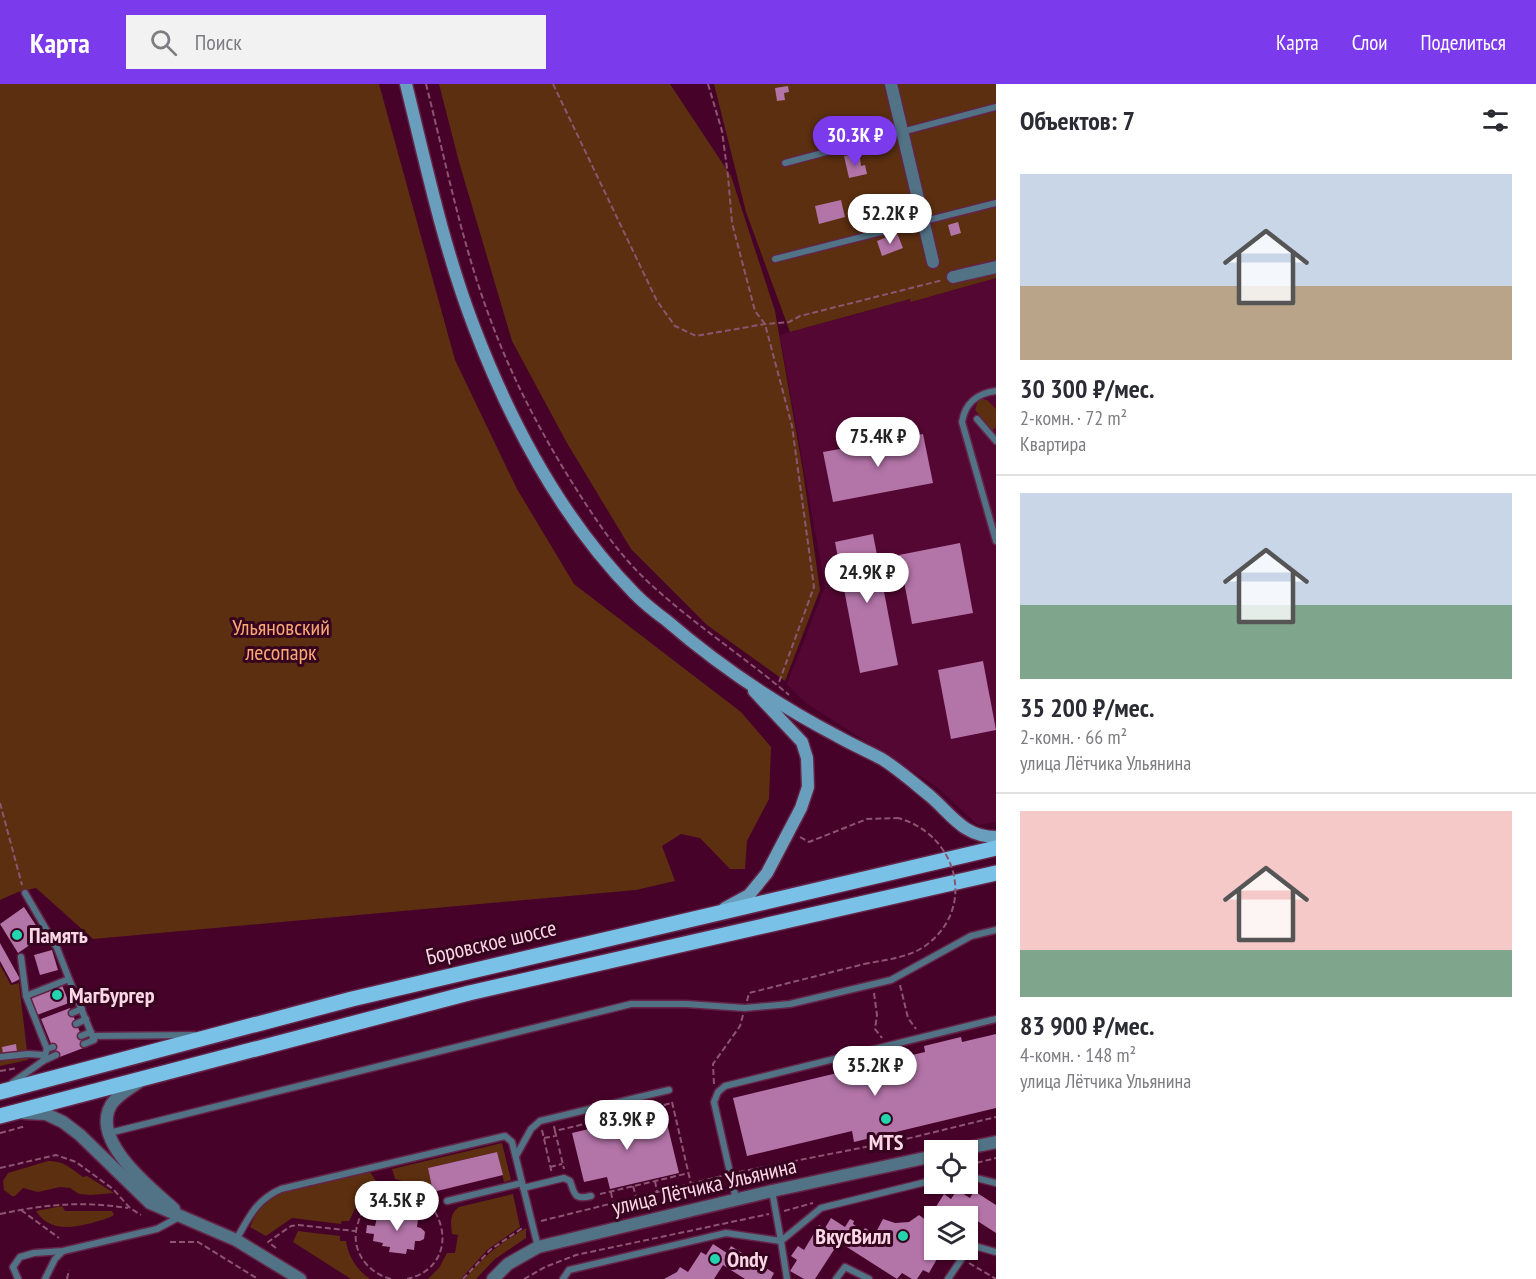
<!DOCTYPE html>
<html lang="ru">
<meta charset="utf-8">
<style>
body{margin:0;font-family:"PT Sans Narrow",sans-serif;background:#f2f2f3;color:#2b2b33;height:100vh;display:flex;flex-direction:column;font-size:22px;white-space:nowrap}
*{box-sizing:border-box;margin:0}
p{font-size:20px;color:#7c7c81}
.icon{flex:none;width:33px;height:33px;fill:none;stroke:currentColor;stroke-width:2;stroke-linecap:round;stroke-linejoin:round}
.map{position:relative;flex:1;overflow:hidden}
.drawer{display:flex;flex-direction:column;background:#fff;width:540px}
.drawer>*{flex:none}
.fabs{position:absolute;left:924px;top:1056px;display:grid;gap:12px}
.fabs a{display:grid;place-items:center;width:54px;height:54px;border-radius:0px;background:#fff;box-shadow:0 2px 4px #0004;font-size:30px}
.price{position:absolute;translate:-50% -51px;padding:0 14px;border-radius:21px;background:#fff;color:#222;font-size:20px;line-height:39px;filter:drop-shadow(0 2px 3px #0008)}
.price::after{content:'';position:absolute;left:50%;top:36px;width:18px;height:14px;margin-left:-9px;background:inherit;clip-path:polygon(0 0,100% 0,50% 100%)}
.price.current{background:#7c3aed;color:#fff}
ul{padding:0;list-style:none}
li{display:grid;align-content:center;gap:12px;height:318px;padding:0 24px}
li+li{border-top:2px solid #e1e1e2}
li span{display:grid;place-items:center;height:186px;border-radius:0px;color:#555}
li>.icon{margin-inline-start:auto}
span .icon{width:108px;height:108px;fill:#fffc;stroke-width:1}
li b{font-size:26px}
h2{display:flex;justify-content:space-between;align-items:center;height:72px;padding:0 24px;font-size:26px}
header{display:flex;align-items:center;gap:36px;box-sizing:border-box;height:84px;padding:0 30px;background:#7c3aed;color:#fff}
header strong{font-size:28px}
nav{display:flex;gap:33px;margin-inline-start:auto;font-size:21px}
.search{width:420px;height:54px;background:#f2f2f3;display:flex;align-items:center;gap:15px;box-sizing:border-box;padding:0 21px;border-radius:0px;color:#7c7c81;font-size:22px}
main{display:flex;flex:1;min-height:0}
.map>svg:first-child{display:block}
.built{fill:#550734}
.green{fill:#5b2f10}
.building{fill:#b374a8}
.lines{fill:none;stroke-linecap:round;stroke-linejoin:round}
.lane-casing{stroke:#642447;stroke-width:9}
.street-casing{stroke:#642447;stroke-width:15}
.secondary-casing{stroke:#642447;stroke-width:15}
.primary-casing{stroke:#642447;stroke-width:18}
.path{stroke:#8c5572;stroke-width:2;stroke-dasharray:6 3;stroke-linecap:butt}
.lane{stroke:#527385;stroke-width:6}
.street{stroke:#527385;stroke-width:12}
.secondary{stroke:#699fbc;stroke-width:12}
.primary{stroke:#7ac1e7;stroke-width:15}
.path-bridge{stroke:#8c5572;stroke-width:2;stroke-dasharray:6 3;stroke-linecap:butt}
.poi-dot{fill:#23d5af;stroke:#36041f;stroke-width:2}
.labels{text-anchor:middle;stroke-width:6;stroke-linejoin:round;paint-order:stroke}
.park-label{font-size:22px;fill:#fba974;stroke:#36041f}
.poi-label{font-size:22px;font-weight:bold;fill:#fad7e4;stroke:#36041f;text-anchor:start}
.street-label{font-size:22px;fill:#fad7e4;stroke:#36041f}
</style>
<header>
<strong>Карта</strong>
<div class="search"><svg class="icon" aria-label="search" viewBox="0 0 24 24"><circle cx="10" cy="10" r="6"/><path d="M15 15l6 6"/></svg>Поиск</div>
<nav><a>Карта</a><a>Слои</a><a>Поделиться</a></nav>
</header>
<main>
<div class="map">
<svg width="996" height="1195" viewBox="0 0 996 1195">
<rect width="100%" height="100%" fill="#470229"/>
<polygon class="built" points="996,194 996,738 978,741 937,703 806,619 787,600 825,503 780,251 910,215 911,218"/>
<g class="green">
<polygon points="0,0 379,0 455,276 517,405 574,500 741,628 771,663 769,715 747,757 745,785 730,785 700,754 681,750 662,762 675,797 636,806 93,855 36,804 18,808 0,816"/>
<polygon points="439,0 670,0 731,92 775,227 803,387 820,506 785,597 707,541 631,465 567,359 512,257 459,78"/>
<polygon points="714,0 996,0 996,194 911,218 910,215 790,248 746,128"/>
<polygon points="982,315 987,316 996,325 996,343 992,347 975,326 978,317"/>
<polygon points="0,881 11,901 19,899 28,976 0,982"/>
<polygon points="502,1059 511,1096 504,1098 497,1068 428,1084 433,1108 427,1110 410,1099 395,1095 392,1085"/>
<path d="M48,1077c15,-1 24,8 35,16l4,-1 27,17 -23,2 -12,-1 -9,-6 -10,-1 -22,5 -15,-4 -8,8h-3l-8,-6 -1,-9 5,-8z"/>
<path d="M370,1088l10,15 -25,22 -6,12h-7l-1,3 -49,-6 -26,18 -16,-9c4,-10 9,-20 19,-27 16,-13 78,-22 101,-28z"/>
<path d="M513,1110l7,33 -33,23 -26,29h-33l11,-11 8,-15h8l3,-18 -6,-1c-1,-10 -3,-20 7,-27z"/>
<path d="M62,1122l3,5h47l2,4c-6,4 -14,5 -22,8 -21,5 -42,9 -56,-12z"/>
<path d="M526,1144v10l-31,21 -19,20h-11c16,-21 38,-38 61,-51z"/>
<path d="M298,1147l42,5v5h6c2,15 11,29 24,38h-19l-58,-37z"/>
</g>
<g class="building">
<polygon points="788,2 789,8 784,9 785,16 777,17 775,4"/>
<polygon points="853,70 854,74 860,74 861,82 865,81 867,90 849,94 844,72"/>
<polygon points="841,116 845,133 819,140 815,122"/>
<polygon points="958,138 961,149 951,152 948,141"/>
<polygon points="897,149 903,164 882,172 877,157"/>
<polygon points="923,350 933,399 833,418 823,368"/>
<polygon points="873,450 898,581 860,589 835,458"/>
<polygon points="960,459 973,529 912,540 899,471"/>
<polygon points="983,577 996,646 951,655 938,586"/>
<polygon points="24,823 43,852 18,869 0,840"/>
<polygon points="0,859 20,895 12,899 0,877"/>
<polygon points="52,866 58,886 40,891 34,871"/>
<polygon points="62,901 69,919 37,931 31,913"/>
<polygon points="70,924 86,963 57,974 41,935"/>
<polygon points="996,950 996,1024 854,1058 852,1047 747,1072 733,1014 925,968 924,962 961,953 962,958"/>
<polygon points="16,960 17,968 3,970 2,963"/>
<polygon points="664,1027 679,1089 610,1105 607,1093 584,1098 572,1049"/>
<polygon points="497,1068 503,1091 433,1108 428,1084"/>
<polygon points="957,1106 970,1114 974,1107 996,1121 996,1149 965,1129 963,1132 934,1132 934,1166 942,1166 929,1189 923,1186 917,1195 912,1195 902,1189 897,1195 839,1158 815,1195 804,1195 790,1187 797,1176 791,1172 798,1162 804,1166 819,1141 825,1144 831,1134 845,1143 850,1135 854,1137 853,1140 863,1147 865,1144 875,1150 883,1135 895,1139 909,1138 919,1131 927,1137 944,1110 951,1115"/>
<polygon points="395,1127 412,1130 411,1135 418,1136 417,1143 421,1144 425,1148 424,1155 420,1157 415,1157 414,1166 407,1165 406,1170 389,1168 390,1163 382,1162 383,1159 373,1157 374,1150 366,1149 367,1141 375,1142 377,1133 394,1133"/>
<polygon points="713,1160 727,1169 731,1162 774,1189 771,1195 745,1195 723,1181 714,1195 664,1195 677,1188 680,1183 688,1188 701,1168 706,1171"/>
</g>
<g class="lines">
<defs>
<g id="lane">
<polyline points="785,79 996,23"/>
<polyline points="775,175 996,119"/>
<path d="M996,307c-18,2 -31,12 -34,31l34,119"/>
<polyline points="977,335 996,357"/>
<polyline points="25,809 57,864 69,895"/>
<polyline points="21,873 26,912"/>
<polyline points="72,929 82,925"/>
<polyline points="76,940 86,935"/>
<polyline points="81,952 91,948"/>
<polyline points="93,952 194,951"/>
<polyline points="47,965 26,912 69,895 94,956 84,960"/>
<polyline points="0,973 28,970 44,971"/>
<polyline points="43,977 56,971"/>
<polyline points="12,999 43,977 47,965 53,963"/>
<polyline points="109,1049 631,920 686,920 745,924 790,920 891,896 971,852 996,846"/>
<polyline points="516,1072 531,1045 540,1037 669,1006"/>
<polyline points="968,1092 996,1099"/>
<path d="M523,1104l41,-10 6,3c5,14 4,19 21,15"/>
<polyline points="736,1115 714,1018 718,1008 725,1002 996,935"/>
<polyline points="447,1117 522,1099"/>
<path d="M236,1156c13,-23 20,-40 45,-51l224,-53 7,6 26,105"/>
<polyline points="18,1195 13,1183 20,1173 34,1169 63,1167 157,1145 181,1132"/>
<polyline points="45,1195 55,1175 62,1168"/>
<polyline points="563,1195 569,1186 726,1149 781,1157 772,1107"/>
<polyline points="787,1195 781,1157 821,1124 934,1096"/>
<polyline points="836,1195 845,1183 869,1195"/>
<polyline points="948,1195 971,1161 996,1168"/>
</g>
<g id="street">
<polyline points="891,0 933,178"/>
<polyline points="953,193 996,183"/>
<path d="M140,997c-9,7 -23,14 -29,24 -21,36 40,83 63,104"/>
<polyline points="24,1029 46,1030 63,1038 80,1051 150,1119 236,1156 300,1195"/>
<polyline points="958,1066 996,1058"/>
<polyline points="493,1195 508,1180 538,1163 772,1107 934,1072"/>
</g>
<g id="secondary">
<path d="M406,0c20,81 38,165 68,243 37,97 88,193 161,267 9,9 20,18 31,26 52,45 110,84 171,116 14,8 30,15 45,23 16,10 33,25 48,37 22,19 34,41 66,41"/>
<polyline points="725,824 749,811 767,789 801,724 808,703 807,674 802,658 754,607"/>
</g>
<g id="primary">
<polyline points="0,1008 352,915 996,764"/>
<polyline points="0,1032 469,909 996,789"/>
</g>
</defs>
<use href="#lane" class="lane-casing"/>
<use href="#street" class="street-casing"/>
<use href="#secondary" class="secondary-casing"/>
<use href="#primary" class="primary-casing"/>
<g class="path">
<path d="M426,0c20,79 36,161 65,237 21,57 50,112 82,163 21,33 42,66 71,94 45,43 98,77 145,117"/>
<polyline points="553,0 657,217 675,242 696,252 765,240 789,238 800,232 943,196"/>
<polyline points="708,0 722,47 728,92 732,139 755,227 765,240 792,342 814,503 778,601"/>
<polyline points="0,719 22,801"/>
<polyline points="800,753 809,758 867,735 898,734"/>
<polyline points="900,901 908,934 916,945"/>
<polyline points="874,909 877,931 875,945 882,954"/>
<polyline points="747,917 749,909 864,880"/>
<polyline points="0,987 17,984"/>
<polyline points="714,1000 713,980 740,942 743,931"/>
<polyline points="672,1018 691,1100"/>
<polyline points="554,1042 555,1047 672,1019"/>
<polyline points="542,1046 552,1090"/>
<polyline points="555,1047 564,1085"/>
<polyline points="0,1049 26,1042"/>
<polyline points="544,1054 555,1052"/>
<polyline points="968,1081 996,1074"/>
<polyline points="550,1083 562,1080"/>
<polyline points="0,1084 56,1071 76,1078 113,1105 130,1124 141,1131"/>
<polyline points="739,1088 906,1055 996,1033"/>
<polyline points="655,1097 657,1108"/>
<polyline points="633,1102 636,1113"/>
<polyline points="611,1108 613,1119"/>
<polyline points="600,1110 689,1089"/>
<polyline points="21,1126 59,1154"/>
<polyline points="784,1127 813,1119"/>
<path d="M0,1130c47,-10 80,-13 128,-6"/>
<polyline points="541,1137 722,1092"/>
<polyline points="170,1158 198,1158 258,1195"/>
<polyline points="276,1164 268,1158 291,1142 298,1141 355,1147"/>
<polyline points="969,1179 996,1195"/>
<polyline points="67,1195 69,1186"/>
<path d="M391,1195c-24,-6 -42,-30 -33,-56 3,-12 12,-21 24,-27 56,-25 90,68 25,83"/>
<polyline points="463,1195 490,1166 524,1143"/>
<polyline points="524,1195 545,1183 576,1171 769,1130"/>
</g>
<use href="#lane" class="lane"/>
<use href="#street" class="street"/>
<use href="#secondary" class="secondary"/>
<use href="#primary" class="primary"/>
<path class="path-bridge" d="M864,880c20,-4 44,-6 61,-18 53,-38 32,-112 -27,-128"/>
</g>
<g class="poi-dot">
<circle cx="17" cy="851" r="6"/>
<circle cx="57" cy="911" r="6"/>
<circle cx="886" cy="1035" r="6"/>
<circle cx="903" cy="1152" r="6"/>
<circle cx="715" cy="1175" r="6"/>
</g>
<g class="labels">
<g class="park-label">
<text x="281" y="551">Ульяновский<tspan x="281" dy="25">лесопарк</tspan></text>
</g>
<g class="poi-label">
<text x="29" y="859">Память</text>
<text x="69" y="919">МагБургер</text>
<text x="886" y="1066" text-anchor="middle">MTS</text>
<text x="891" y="1160" text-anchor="end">ВкусВилл</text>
<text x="727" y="1183">Ondy</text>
</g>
<g class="street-label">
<text transform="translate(491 858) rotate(-13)" y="8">Боровское шоссе</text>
<text transform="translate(704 1102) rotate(-13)" y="8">улица Лётчика Ульянина</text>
</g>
</g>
</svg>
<div class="fabs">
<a><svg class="icon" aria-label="locate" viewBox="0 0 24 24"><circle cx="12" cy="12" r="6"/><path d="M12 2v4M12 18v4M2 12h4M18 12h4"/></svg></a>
<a><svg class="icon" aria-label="layers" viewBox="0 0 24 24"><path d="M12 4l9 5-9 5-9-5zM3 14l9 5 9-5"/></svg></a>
</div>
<b class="price current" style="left:855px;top:83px">30.3K ₽</b>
<b class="price" style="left:890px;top:161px">52.2K ₽</b>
<b class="price" style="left:878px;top:384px">75.4K ₽</b>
<b class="price" style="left:867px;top:520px">24.9K ₽</b>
<b class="price" style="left:875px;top:1013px">35.2K ₽</b>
<b class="price" style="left:627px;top:1067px">83.9K ₽</b>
<b class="price" style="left:397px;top:1148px">34.5K ₽</b>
</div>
<section class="drawer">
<h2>Объектов: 7<svg class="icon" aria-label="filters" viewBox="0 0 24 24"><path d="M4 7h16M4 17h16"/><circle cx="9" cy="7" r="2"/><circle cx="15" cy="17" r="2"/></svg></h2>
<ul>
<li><span style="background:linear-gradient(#c9d6e8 60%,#b9a48a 0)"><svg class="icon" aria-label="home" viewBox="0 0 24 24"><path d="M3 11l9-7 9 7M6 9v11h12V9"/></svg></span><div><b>30 300 ₽/мес.</b><p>2-комн. · 72 m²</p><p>Квартира</p></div></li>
<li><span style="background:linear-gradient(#c9d6e8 60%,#7fa58c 0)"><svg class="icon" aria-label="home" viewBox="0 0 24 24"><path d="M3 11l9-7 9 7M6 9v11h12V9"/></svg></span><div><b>35 200 ₽/мес.</b><p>2-комн. · 66 m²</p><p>улица Лётчика Ульянина</p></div></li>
<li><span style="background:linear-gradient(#f6c9c9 75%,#7fa58c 0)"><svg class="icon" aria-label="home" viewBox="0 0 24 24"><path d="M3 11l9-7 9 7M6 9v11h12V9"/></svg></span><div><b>83 900 ₽/мес.</b><p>4-комн. · 148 m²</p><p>улица Лётчика Ульянина</p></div></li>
</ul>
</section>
</main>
